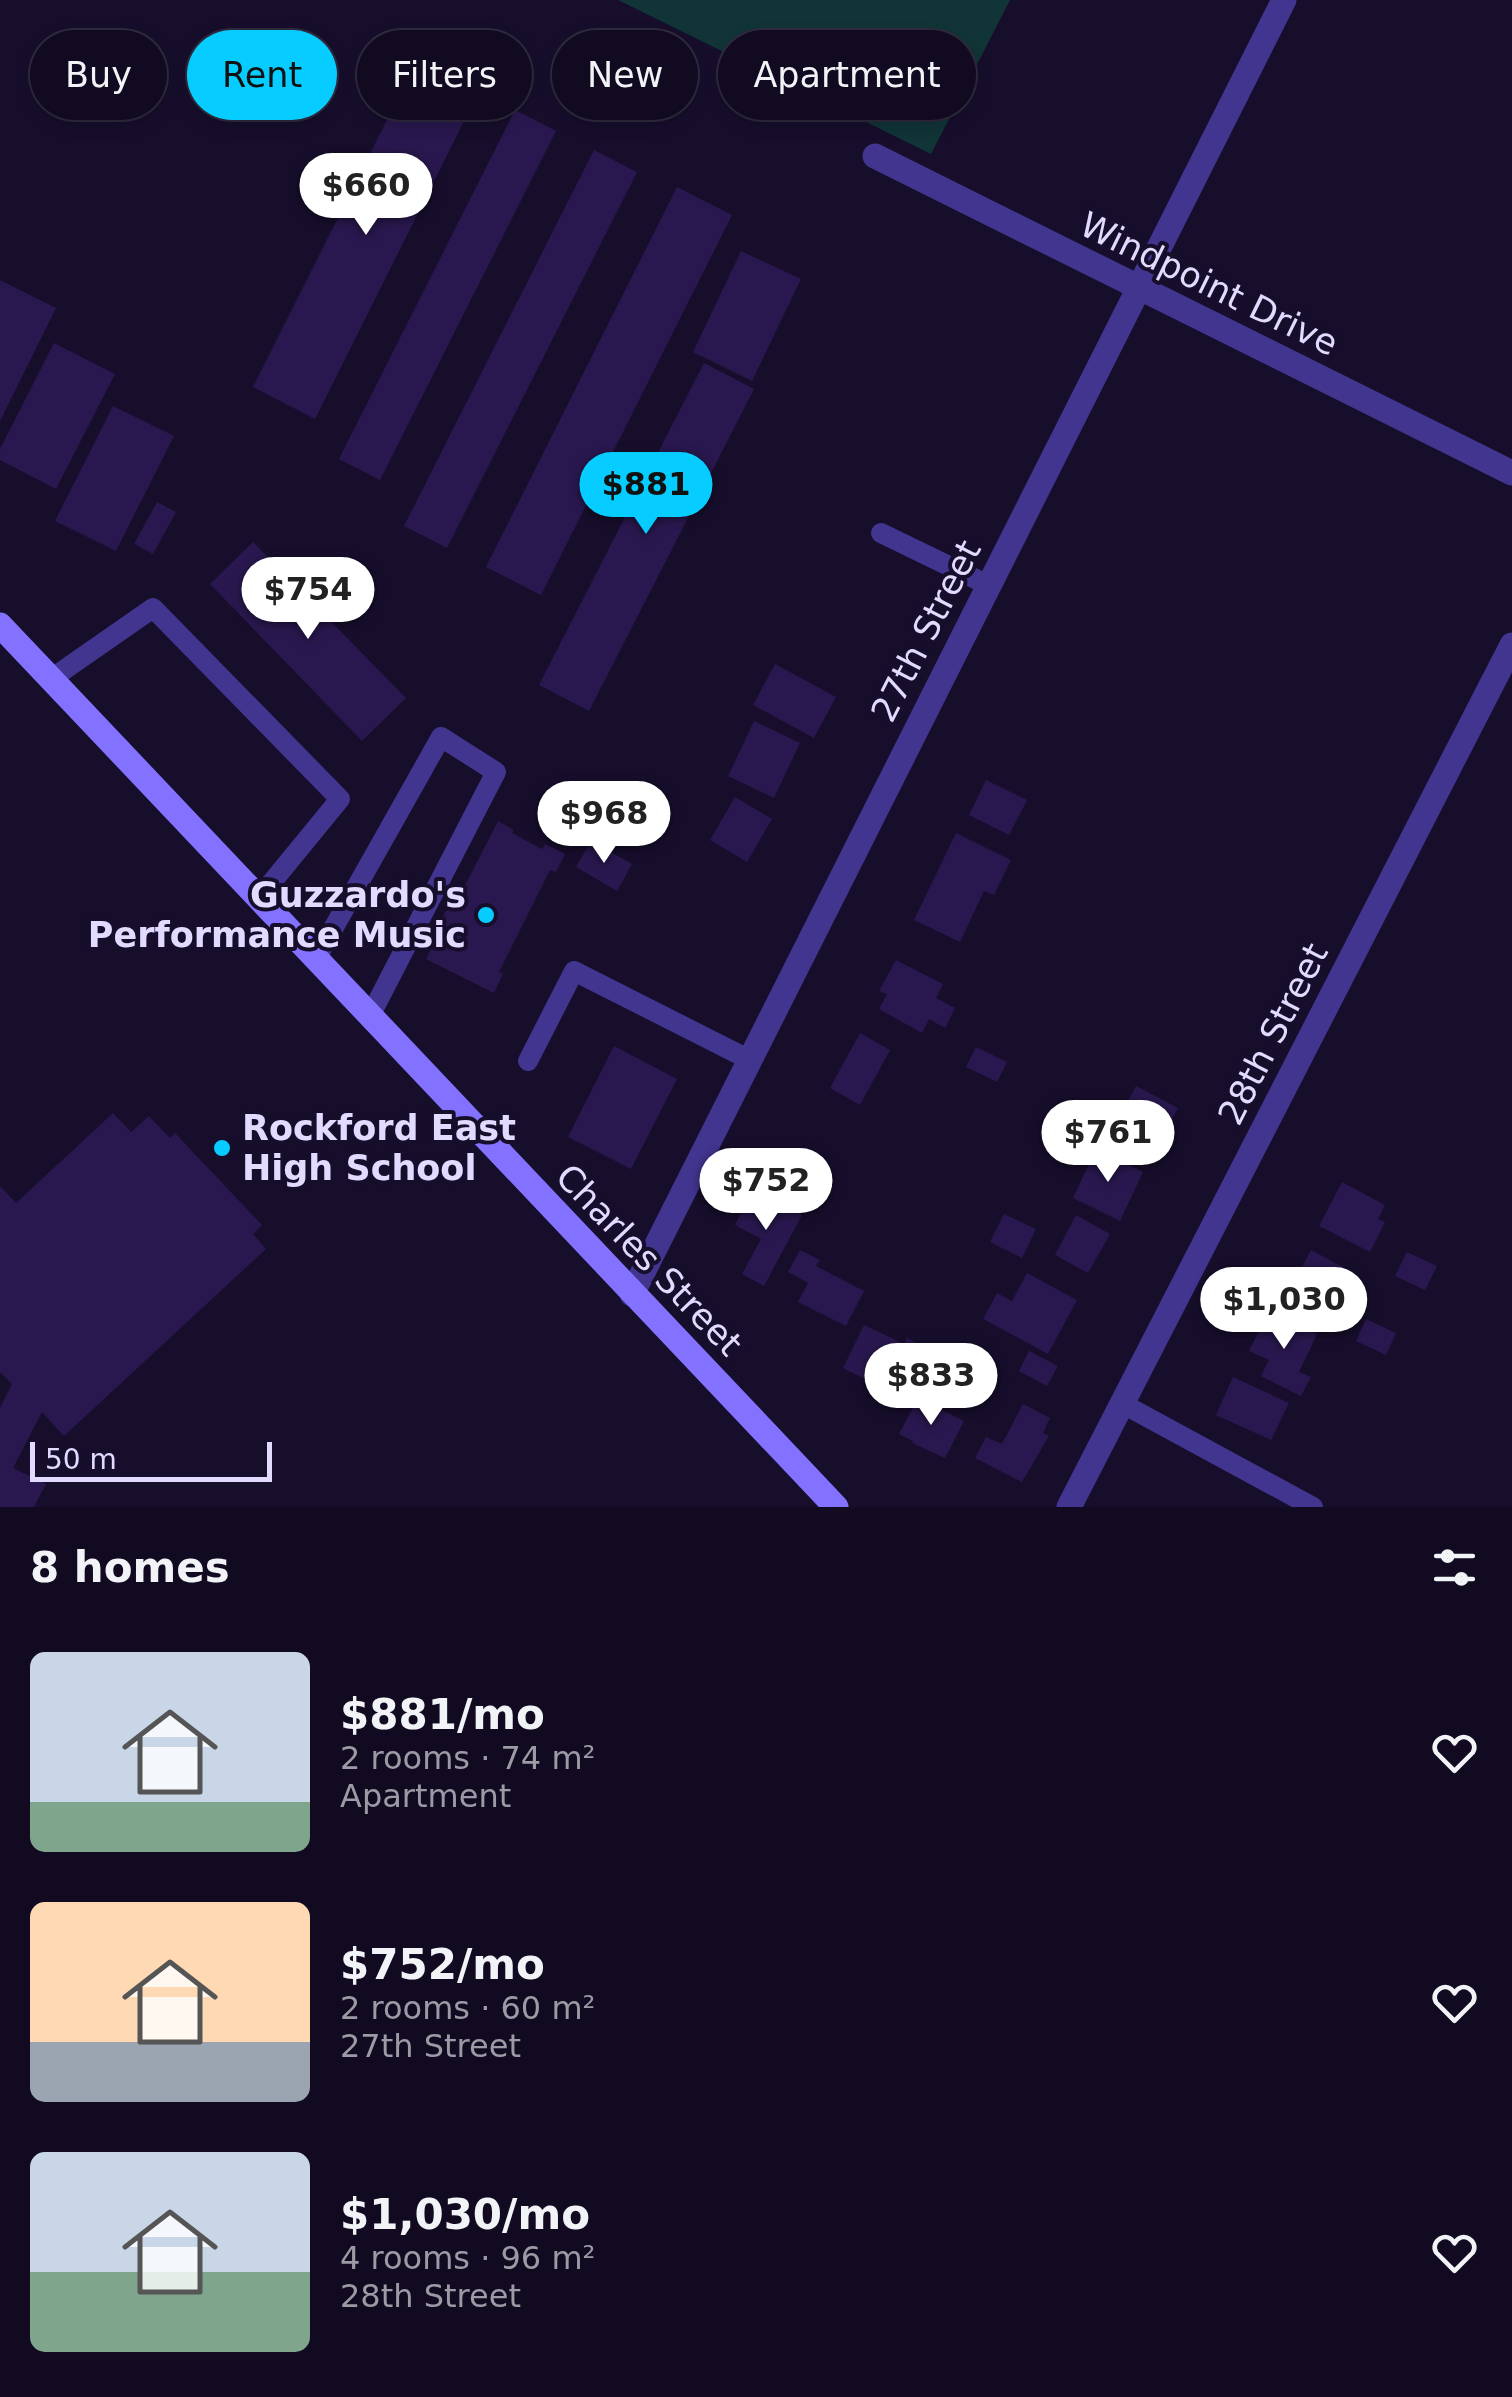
<!DOCTYPE html>
<meta charset="utf-8">
<style>
body{margin:0;font-family:"DejaVu Sans",sans-serif;background:#1e182e;color:#f1f3f6;height:100vh;display:flex;flex-direction:column;font-size:38px;white-space:nowrap}
*{box-sizing:border-box;margin:0}
p{font-size:32px;color:#9c9aa5}
.icon{flex:none;width:55px;height:55px;fill:none;stroke:currentColor;stroke-width:2;stroke-linecap:round;stroke-linejoin:round}
.map{position:relative;height:1507px;overflow:hidden}
.details{display:flex;flex-direction:column;background:#110a21;flex:1}
.details>*{flex:none}
.guide{position:absolute;left:30px;top:30px;width:1000px;height:90px;display:flex;gap:20px}
.scale{position:absolute;left:30px;bottom:25px;width:242px;box-sizing:border-box;padding-left:10px;border:5px solid #e2daff;border-top:0;font-size:28px;line-height:35px;white-space:nowrap;color:#e2daff;-webkit-text-stroke:8px #170e2c;paint-order:stroke}
.price{position:absolute;translate:-50% -85px;padding:0 22px;border-radius:35px;background:#fff;color:#222;font-size:32px;line-height:65px;filter:drop-shadow(0 2px 5px #0008)}
.price::after{content:'';position:absolute;left:50%;top:60px;width:30px;height:22px;margin-left:-15px;background:inherit;clip-path:polygon(0 0,100% 0,50% 100%)}
.price.on{background:#06ccff;color:#111}
ul{padding:0;list-style:none}
li{display:flex;align-items:center;gap:30px;height:250px;padding:0 30px}
li span{display:grid;place-items:center;flex:none;width:280px;height:200px;border-radius:15px;color:#555}
li>.icon{margin-inline-start:auto}
span .icon{width:120px;height:120px;fill:#fffc;stroke-width:1}
li b{font-size:42px}
h2{display:flex;justify-content:space-between;align-items:center;height:120px;padding:0 30px;font-size:42px}
.chip{padding:0 35px;border-radius:45px;background:#110a21;box-shadow:0 5px 15px #0003,0 0 0 2px #302b3f;font-size:35px;line-height:90px}
.chip.on{background:#06ccff;color:#111}
.map>svg:first-child{display:block}
.green{fill:#113437}
.building{fill:#29184f}
.lines{fill:none;stroke-linecap:round;stroke-linejoin:round}
.service{stroke:#423590;stroke-width:20}
.minor{stroke:#423590;stroke-width:25}
.secondary{stroke:#8371ff;stroke-width:25}
.poi-dot{fill:#06ccff;stroke:#170e2c;stroke-width:4}
.labels{text-anchor:middle;stroke-width:8;stroke-linejoin:round;paint-order:stroke}
.street-label{font-size:35px;fill:#e2daff;stroke:#170e2c}
.poi-label{font-size:35px;font-weight:bold;fill:#e2daff;stroke:#170e2c;text-anchor:end}
</style>
<div class="map">
<svg width="1512" height="1507" viewBox="0 0 1512 1507">
<rect width="100%" height="100%" fill="#170e2c"/>
<polygon class="green" points="618,0 1010,0 931,154"/>
<g class="building">
<polygon points="418,58 480,89 315,419 253,387"/>
<polygon points="515,110 556,131 380,480 339,459"/>
<polygon points="594,150 637,172 447,548 404,526"/>
<polygon points="677,187 732,215 541,595 486,567"/>
<polygon points="741,251 801,279 752,381 693,352"/>
<polygon points="0,280 56,308 0,421"/>
<polygon points="54,343 115,374 56,489 0,460 0,449"/>
<polygon points="704,363 754,389 589,711 539,685"/>
<polygon points="113,406 174,436 116,551 55,521"/>
<polygon points="157,502 176,512 153,554 134,544"/>
<polygon points="253,542 406,698 362,741 210,584"/>
<polygon points="775,664 836,697 814,738 753,705"/>
<polygon points="754,721 800,743 774,798 728,776"/>
<polygon points="986,780 1027,800 1009,835 969,815"/>
<polygon points="735,797 772,819 747,862 710,840"/>
<polygon points="498,821 514,830 512,833 542,849 545,844 565,854 556,872 550,870 499,972 503,974 494,993 426,959 443,926 439,924 450,903 455,905"/>
<polygon points="956,833 1011,860 994,895 984,891 960,942 914,920"/>
<polygon points="591,841 632,864 617,891 576,867"/>
<polygon points="896,960 943,984 936,998 955,1008 945,1028 929,1019 922,1033 879,1009 887,994 879,991"/>
<polygon points="860,1033 890,1050 860,1105 830,1088"/>
<polygon points="614,1046 677,1079 631,1169 568,1137"/>
<polygon points="976,1047 1007,1062 997,1082 966,1067"/>
<polygon points="1136,1086 1178,1108 1154,1152 1112,1130"/>
<polygon points="113,1113 131,1132 149,1116 170,1138 175,1133 262,1225 253,1234 266,1249 64,1436 42,1412 13,1468 46,1484 34,1507 0,1507 0,1408 12,1384 0,1372 0,1186 16,1203"/>
<polygon points="1096,1149 1143,1172 1120,1221 1073,1198"/>
<polygon points="1342,1182 1385,1205 1378,1219 1385,1222 1370,1252 1319,1226"/>
<polygon points="753,1189 802,1215 764,1286 742,1274 761,1239 735,1225"/>
<polygon points="1004,1214 1036,1229 1022,1258 990,1242"/>
<polygon points="1076,1215 1110,1234 1088,1273 1055,1255"/>
<polygon points="800,1250 820,1260 816,1266 864,1291 846,1326 798,1302 808,1283 788,1272"/>
<polygon points="1311,1250 1345,1268 1339,1280 1357,1290 1345,1312 1329,1304 1324,1313 1288,1294"/>
<polygon points="1407,1252 1437,1266 1425,1290 1395,1276"/>
<polygon points="1027,1273 1077,1300 1048,1354 983,1319 997,1293 1012,1301"/>
<polygon points="1269,1311 1317,1334 1299,1372 1311,1377 1301,1396 1261,1376 1269,1360 1249,1351"/>
<polygon points="1366,1319 1396,1333 1386,1355 1356,1341"/>
<polygon points="864,1325 904,1344 907,1338 924,1347 908,1379 895,1373 887,1390 843,1368"/>
<polygon points="1029,1351 1058,1366 1047,1386 1019,1371"/>
<polygon points="1233,1377 1289,1403 1271,1440 1216,1415"/>
<polygon points="918,1398 964,1421 945,1458 912,1443 913,1441 899,1434"/>
<polygon points="1023,1404 1050,1418 1043,1433 1049,1436 1022,1482 975,1458 986,1437 1002,1444"/>
</g>
<g class="lines">
<g class="service">
<polyline points="881,533 988,585"/>
<polyline points="51,679 153,608 340,799 259,898"/>
<polyline points="316,959 441,737 496,772 370,1016"/>
<polyline points="528,1061 574,971 750,1060"/>
<polyline points="1123,1404 1313,1507"/>
</g>
<g class="minor">
<polyline points="875,156 1512,473"/>
<polyline points="632,1294 1284,0"/>
<polyline points="1069,1507 1512,645"/>
</g>
<polyline class="secondary" points="0,625 836,1507"/>
</g>
<g class="poi-dot">
<circle cx="486" cy="915" r="10"/>
<circle cx="222" cy="1148" r="10"/>
</g>
<g class="labels">
<g class="street-label">
<text transform="translate(1209 284) rotate(26)" y="12">Windpoint Drive</text>
<text transform="translate(926 631) rotate(-63)" y="12">27th Street</text>
<text transform="translate(1273 1034) rotate(-63)" y="12">28th Street</text>
<text transform="translate(649 1260) rotate(46)" y="12">Charles Street</text>
</g>
<g class="poi-label">
<text x="466" y="907">Guzzardo's<tspan x="466" dy="40">Performance Music</tspan></text>
<text x="242" y="1140" text-anchor="start">Rockford East<tspan x="242" dy="40">High School</tspan></text>
</g>
</g>
</svg>
<div class="scale">50 m</div>
<b class="price" style="left:366px;top:238px">$660</b>
<b class="price on" style="left:646px;top:537px">$881</b>
<b class="price" style="left:308px;top:642px">$754</b>
<b class="price" style="left:604px;top:866px">$968</b>
<b class="price" style="left:1108px;top:1185px">$761</b>
<b class="price" style="left:766px;top:1233px">$752</b>
<b class="price" style="left:1284px;top:1352px">$1,030</b>
<b class="price" style="left:931px;top:1428px">$833</b>
<div class="guide">
<a class="chip">Buy</a>
<a class="chip on">Rent</a>
<a class="chip">Filters</a>
<a class="chip">New</a>
<a class="chip">Apartment</a>
</div>
</div>
<section class="details">
<h2>8 homes<svg class="icon" aria-label="filters" viewBox="0 0 24 24"><path d="M4 7h16M4 17h16"/><circle cx="9" cy="7" r="2"/><circle cx="15" cy="17" r="2"/></svg></h2>
<ul>
<li><span style="background:linear-gradient(#c9d6e8 75%,#7fa58c 0)"><svg class="icon" aria-label="home" viewBox="0 0 24 24"><path d="M3 11l9-7 9 7M6 9v11h12V9"/></svg></span><div><b>$881/mo</b><p>2 rooms · 74 m²</p><p>Apartment</p></div><svg class="icon" aria-label="heart" viewBox="0 0 24 24"><path d="M12 20l-8-8c-3-5 5-10 8-4 3-6 11-1 8 4z"/></svg></li>
<li><span style="background:linear-gradient(#ffd9b3 70%,#9aa5b1 0)"><svg class="icon" aria-label="home" viewBox="0 0 24 24"><path d="M3 11l9-7 9 7M6 9v11h12V9"/></svg></span><div><b>$752/mo</b><p>2 rooms · 60 m²</p><p>27th Street</p></div><svg class="icon" aria-label="heart" viewBox="0 0 24 24"><path d="M12 20l-8-8c-3-5 5-10 8-4 3-6 11-1 8 4z"/></svg></li>
<li><span style="background:linear-gradient(#c9d6e8 60%,#7fa58c 0)"><svg class="icon" aria-label="home" viewBox="0 0 24 24"><path d="M3 11l9-7 9 7M6 9v11h12V9"/></svg></span><div><b>$1,030/mo</b><p>4 rooms · 96 m²</p><p>28th Street</p></div><svg class="icon" aria-label="heart" viewBox="0 0 24 24"><path d="M12 20l-8-8c-3-5 5-10 8-4 3-6 11-1 8 4z"/></svg></li>
</ul>
</section>
